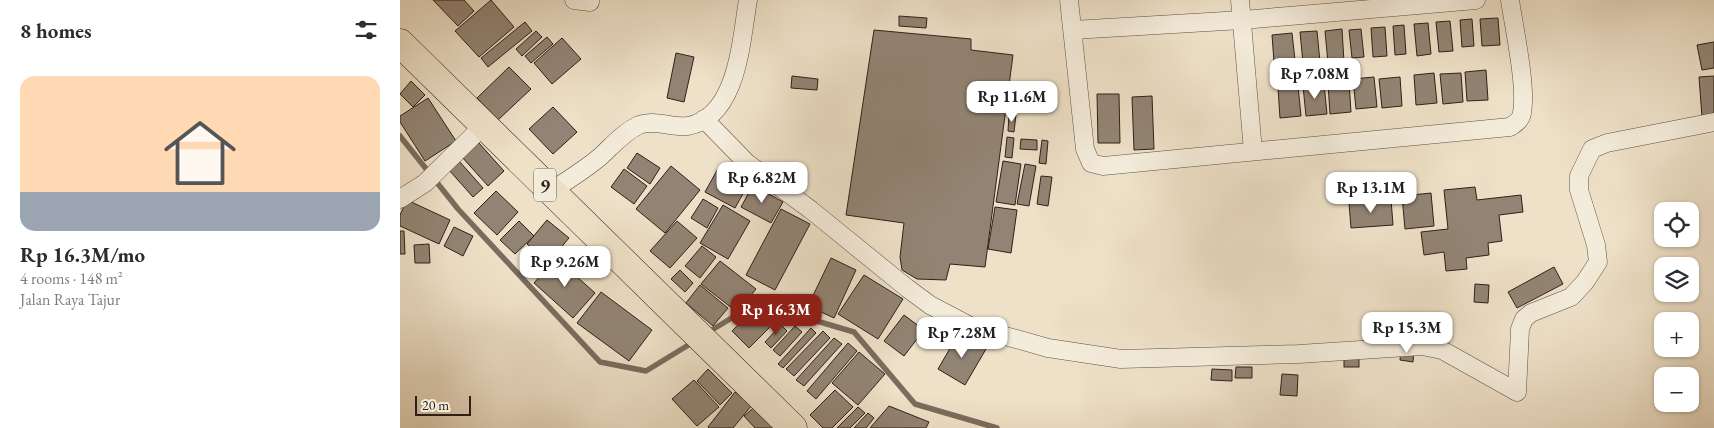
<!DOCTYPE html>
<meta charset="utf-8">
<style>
body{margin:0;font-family:"EB Garamond",serif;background:#f2f2f3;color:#2b2b33;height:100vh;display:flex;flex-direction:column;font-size:19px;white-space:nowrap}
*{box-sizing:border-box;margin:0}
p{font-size:16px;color:#7c7c81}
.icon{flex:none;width:28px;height:28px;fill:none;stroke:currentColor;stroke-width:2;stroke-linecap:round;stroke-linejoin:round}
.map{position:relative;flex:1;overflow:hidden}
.details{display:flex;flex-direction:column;background:#fff;width:400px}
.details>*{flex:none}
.buttons{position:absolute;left:1254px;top:202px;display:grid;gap:10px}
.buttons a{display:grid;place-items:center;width:45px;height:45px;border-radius:10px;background:#fff;box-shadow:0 1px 4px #0004;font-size:25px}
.scale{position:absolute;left:15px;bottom:12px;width:56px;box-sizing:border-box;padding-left:5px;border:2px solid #2e2019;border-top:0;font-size:14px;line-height:18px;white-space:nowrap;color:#2e2019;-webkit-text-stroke:4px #f4ecdb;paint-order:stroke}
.price{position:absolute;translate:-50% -42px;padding:0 11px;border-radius:10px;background:#fff;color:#222;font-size:16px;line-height:32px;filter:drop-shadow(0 1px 2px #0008)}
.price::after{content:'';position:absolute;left:50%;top:30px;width:15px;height:11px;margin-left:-8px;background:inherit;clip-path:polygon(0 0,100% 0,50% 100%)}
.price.current{background:#8f2418;color:#fff}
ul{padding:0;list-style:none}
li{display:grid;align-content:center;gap:10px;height:265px;padding:0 20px}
li span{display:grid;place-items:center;height:155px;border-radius:15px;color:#555}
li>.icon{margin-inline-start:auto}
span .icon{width:90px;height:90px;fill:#fffc;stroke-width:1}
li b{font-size:21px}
h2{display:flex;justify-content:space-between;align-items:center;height:60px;padding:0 20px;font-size:21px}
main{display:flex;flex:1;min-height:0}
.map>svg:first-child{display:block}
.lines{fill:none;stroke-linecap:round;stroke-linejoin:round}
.stream{stroke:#7a6c5e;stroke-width:5.5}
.building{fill:#928474;stroke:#2e2019}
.minor-casing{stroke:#5e5045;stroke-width:19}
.trunk-casing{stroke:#2e2019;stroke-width:29}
.minor{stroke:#f4ecdb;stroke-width:18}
.trunk{stroke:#eee1c8;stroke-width:28}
.labels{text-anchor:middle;stroke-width:4.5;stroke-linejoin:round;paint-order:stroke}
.shield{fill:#f4ecdb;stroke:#695d53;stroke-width:1}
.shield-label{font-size:19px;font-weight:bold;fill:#2e2019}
</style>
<main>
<section class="details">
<h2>8 homes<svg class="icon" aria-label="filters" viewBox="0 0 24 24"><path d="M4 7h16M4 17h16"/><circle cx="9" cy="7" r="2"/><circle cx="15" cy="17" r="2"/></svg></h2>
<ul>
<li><span style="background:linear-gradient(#ffd9b3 75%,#9aa5b1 0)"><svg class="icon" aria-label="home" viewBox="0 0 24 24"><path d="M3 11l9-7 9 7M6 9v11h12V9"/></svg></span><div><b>Rp 16.3M/mo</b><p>4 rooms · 148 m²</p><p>Jalan Raya Tajur</p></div></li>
</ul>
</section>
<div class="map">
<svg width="1314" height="428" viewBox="0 0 1314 428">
<rect width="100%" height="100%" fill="#eee1c8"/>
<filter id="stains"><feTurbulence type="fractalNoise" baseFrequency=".004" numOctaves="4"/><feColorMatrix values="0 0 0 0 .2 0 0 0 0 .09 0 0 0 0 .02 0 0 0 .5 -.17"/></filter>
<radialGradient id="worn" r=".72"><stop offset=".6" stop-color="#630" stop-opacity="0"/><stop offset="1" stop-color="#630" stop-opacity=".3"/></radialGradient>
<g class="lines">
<g class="stream">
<polyline points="0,136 58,209 200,362 246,371 295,341"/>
<polyline points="307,333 356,303 454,332 515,404 597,428"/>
</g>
</g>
<g class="building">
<polygon points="33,0 64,0 74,11 58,26"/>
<polygon points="91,0 114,27 79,57 55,31"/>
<polygon points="499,16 527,18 526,28 499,26"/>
<polygon points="1098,18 1100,45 1082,46 1080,19"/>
<polygon points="1072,19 1074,46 1062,47 1060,20"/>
<polygon points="1050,21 1053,51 1039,52 1036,22"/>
<polygon points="125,22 132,31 88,67 81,58"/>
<polygon points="1028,23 1031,54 1017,56 1014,24"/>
<polygon points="1004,25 1006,54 995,55 993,26"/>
<polygon points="985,27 987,56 973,57 971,28"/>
<polygon points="942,29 944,62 928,63 925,31"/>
<polygon points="961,29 964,57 952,58 949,30"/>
<polygon points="474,30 571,39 571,50 613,55 585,267 550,264 546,280 517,279 502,270 500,257 504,223 446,215"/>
<polygon points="136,31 142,37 122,56 116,49"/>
<polygon points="917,31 920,62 903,63 900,32"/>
<polygon points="892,33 895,60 874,62 872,35"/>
<polygon points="147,37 153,44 131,63 125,56"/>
<polygon points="162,38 181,59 152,84 134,63"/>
<polygon points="1314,42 1314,68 1302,70 1297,45"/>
<polygon points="276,53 294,57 284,102 267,98"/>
<polygon points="109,67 131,89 98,120 77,98"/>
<polygon points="1086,70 1088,100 1067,101 1065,72"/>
<polygon points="1034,73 1037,103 1016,105 1014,75"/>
<polygon points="1061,73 1063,102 1043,104 1040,74"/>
<polygon points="392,76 418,79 417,90 391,88"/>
<polygon points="1314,76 1314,116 1302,117 1299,77"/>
<polygon points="974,77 977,107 956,109 953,79"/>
<polygon points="1000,77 1002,106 982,108 979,79"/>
<polygon points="11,81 25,95 13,107 0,94"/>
<polygon points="949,82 951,112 930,114 928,84"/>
<polygon points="924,84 927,114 906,116 903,86"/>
<polygon points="898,86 901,116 880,118 878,88"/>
<polygon points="697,94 719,94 720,143 698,143"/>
<polygon points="752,96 754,149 734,150 732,97"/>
<polygon points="28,98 56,141 25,161 0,122 0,116"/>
<polygon points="153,107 177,132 153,154 129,129"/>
<polygon points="609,115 616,115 614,132 608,131"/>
<polygon points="607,137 614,138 612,158 605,157"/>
<polygon points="621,139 637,140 637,150 620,149"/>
<polygon points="642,140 648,141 646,164 639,163"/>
<polygon points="78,142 104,171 88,186 62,157"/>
<polygon points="237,153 260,168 250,184 227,168"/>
<polygon points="59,161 83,188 73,197 49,170"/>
<polygon points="603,161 621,164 615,205 596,202"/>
<polygon points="625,164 636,166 629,206 617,204"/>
<polygon points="320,165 350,181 335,208 305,192"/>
<polygon points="271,166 300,190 265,233 236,209"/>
<polygon points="224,169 247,186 234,204 211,187"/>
<polygon points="641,176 652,177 648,206 637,204"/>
<polygon points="353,185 383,202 371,223 341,207"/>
<polygon points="1075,187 1077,200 1121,195 1123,212 1099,215 1102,241 1088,243 1089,255 1066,258 1067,269 1046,271 1044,252 1024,255 1021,232 1048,229 1044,190"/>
<polygon points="96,191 118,212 97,235 74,213"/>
<polygon points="1031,193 1034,226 1005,229 1002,196"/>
<polygon points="303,199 318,208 307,228 291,218"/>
<polygon points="991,199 993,225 951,228 949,203"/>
<polygon points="7,200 50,220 39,244 0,226 0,215"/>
<polygon points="323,205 350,221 328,259 300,243"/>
<polygon points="595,207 617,210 611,253 588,249"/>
<polygon points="381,209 410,224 375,290 346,275"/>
<polygon points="147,220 169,238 149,262 127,244"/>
<polygon points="119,221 134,236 115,254 100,240"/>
<polygon points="277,221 297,238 270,268 250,251"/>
<polygon points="54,227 73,236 63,256 44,246"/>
<polygon points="0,231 4,231 5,254 0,254"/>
<polygon points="29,244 30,263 15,263 14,245"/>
<polygon points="302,246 316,257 300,278 285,266"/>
<polygon points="156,258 195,293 173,318 134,283"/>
<polygon points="431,258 456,270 434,318 408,306"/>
<polygon points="320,261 356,289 337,312 301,284"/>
<polygon points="1154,267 1163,284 1117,308 1108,292"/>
<polygon points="280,270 293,283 285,292 271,279"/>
<polygon points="464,275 503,299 478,339 438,314"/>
<polygon points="1075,284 1089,285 1088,303 1074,302"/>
<polygon points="300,285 328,308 313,326 286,303"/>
<polygon points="201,292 252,330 229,361 177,323"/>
<polygon points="355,308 372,325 349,348 332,331"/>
<polygon points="504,315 524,330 504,356 484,341"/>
<polygon points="381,325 387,331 371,348 365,342"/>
<polygon points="395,326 402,332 380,356 373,350"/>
<polygon points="411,328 416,333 383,368 378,364"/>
<polygon points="423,331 430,338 394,376 386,369"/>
<polygon points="559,333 586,349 565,385 538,369"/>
<polygon points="434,338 442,344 404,386 396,380"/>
<polygon points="448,343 457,351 416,399 407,391"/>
<polygon points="1001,347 1014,349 1013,362 1000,360"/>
<polygon points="459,352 485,374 458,405 432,383"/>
<rect x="944" y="353" width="15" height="14"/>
<polygon points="836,367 852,367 852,378 835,378"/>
<polygon points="308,369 332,393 320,405 297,381"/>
<polygon points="812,369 832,370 832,381 811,380"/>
<polygon points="882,374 898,375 897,396 880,395"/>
<polygon points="294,380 319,407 297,426 272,399"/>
<polygon points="435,390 453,407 432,428 423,428 410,415"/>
<polygon points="335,392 352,405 333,428 309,428 308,427"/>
<polygon points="358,404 381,428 355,428 344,416"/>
<polygon points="489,406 529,422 526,428 470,428"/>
<polygon points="458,407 465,413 450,428 437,428"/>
<polygon points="468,413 474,418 466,428 454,428"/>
</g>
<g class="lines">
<defs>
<g id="minor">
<polyline points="174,0 190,2 190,0"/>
<path d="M669,0l16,149 6,14 12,3 407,-39c6,-4 11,-7 12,-14 5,-26 -8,-85 -12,-113"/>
<polyline points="840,0 853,151"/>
<polyline points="673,30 842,20 1076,0"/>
<polyline points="304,119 347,163 411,210 507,288 530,305 570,326 648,348 721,359 899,354 1022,346 1042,350 1117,392 1120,329 1124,319 1131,313 1171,297 1185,282 1198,262 1196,245 1179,190 1179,176 1192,149 1207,143 1314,122"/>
<path d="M151,191c17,-11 35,-22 50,-35 12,-11 23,-24 38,-31 15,-6 33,3 49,1 50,-9 53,-86 60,-126"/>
<polyline points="0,199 25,183 84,125"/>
</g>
<polyline id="trunk" points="0,43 393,428"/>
</defs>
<use href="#minor" class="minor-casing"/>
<use href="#trunk" class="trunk-casing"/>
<use href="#minor" class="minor"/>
<use href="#trunk" class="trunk"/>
</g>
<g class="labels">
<rect class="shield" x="134" y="168.5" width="22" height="33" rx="4"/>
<g class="shield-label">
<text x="145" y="192">9</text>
</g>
</g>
<rect width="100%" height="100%" filter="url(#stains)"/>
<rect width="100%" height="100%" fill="url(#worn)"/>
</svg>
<div class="buttons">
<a><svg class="icon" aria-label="locate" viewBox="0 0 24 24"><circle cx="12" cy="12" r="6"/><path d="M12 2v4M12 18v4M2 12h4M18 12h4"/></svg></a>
<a><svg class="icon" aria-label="layers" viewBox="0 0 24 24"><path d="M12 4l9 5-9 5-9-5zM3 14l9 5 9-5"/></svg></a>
<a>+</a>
<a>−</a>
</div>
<div class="scale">20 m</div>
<b class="price" style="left:915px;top:100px">Rp 7.08M</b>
<b class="price" style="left:612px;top:123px">Rp 11.6M</b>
<b class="price" style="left:362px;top:204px">Rp 6.82M</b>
<b class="price" style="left:971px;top:214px">Rp 13.1M</b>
<b class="price" style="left:165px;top:288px">Rp 9.26M</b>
<b class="price current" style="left:376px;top:336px">Rp 16.3M</b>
<b class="price" style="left:1007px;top:354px">Rp 15.3M</b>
<b class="price" style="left:562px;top:359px">Rp 7.28M</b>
</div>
</main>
